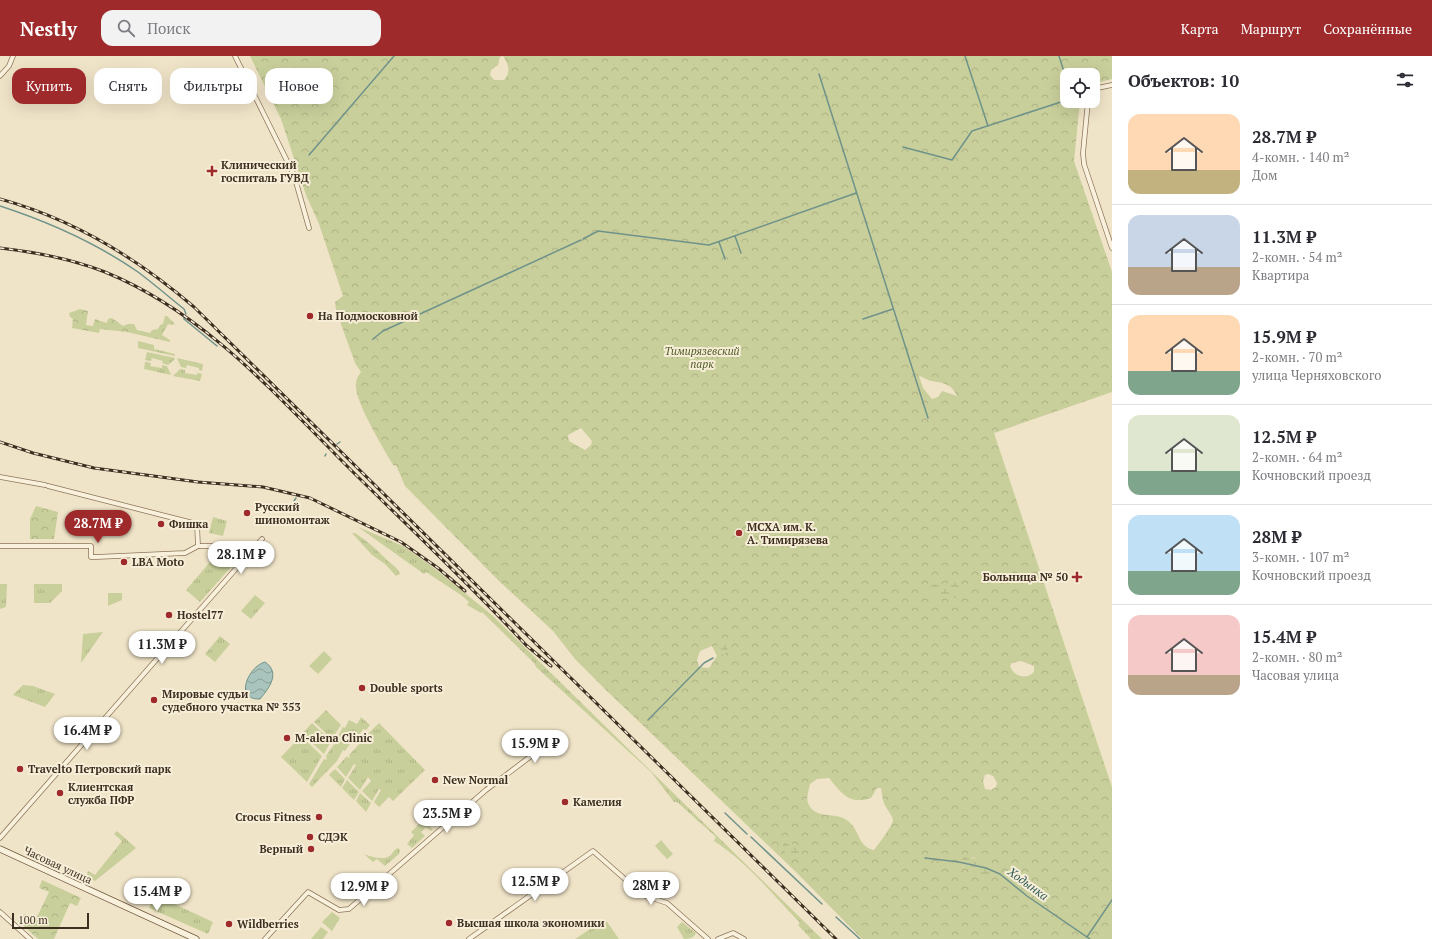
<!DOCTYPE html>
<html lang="ru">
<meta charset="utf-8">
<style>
body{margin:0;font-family:"PT Serif",serif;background:#f2f2f3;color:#2b2b33;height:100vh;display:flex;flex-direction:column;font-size:15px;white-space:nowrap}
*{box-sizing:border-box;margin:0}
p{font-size:13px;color:#7c7c81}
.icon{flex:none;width:22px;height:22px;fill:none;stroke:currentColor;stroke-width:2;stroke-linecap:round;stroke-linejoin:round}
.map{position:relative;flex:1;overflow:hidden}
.side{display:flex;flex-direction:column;background:#fff;width:320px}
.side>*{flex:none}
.banner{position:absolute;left:12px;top:12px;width:380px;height:36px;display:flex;gap:8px}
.buttons{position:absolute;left:1060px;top:12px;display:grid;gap:8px}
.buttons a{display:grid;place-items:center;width:40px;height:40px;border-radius:8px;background:#fff;box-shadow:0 4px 16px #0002;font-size:20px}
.scale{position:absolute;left:12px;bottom:10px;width:77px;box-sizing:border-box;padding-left:4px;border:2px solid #3d2e20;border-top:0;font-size:11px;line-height:14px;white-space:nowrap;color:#3d2e20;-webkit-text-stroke:3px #f7eed8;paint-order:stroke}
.price{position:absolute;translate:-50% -34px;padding:0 9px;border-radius:14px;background:#fff;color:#222;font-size:13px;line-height:26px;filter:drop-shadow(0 1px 2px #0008)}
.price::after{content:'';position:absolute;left:50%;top:24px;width:12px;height:9px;margin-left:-6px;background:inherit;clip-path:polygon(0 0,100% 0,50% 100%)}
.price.on{background:#9e2a2b;color:#fff}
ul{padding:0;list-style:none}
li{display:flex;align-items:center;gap:12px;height:100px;padding:0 16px}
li+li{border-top:1px solid #e1e1e2}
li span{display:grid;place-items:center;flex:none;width:112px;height:80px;border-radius:12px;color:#555}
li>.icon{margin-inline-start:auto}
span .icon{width:48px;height:48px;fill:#fffc;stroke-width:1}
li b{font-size:17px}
h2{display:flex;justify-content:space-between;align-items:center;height:48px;padding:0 16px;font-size:17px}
.chip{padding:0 14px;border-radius:12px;background:#fff;box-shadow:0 4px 16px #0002;font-size:14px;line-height:36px}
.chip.on{background:#9e2a2b;color:#fff}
header{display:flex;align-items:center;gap:24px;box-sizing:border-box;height:56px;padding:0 20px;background:#9e2a2b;color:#fff}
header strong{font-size:19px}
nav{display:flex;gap:22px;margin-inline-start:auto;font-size:14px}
.search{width:280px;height:36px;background:#f2f2f3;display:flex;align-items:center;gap:10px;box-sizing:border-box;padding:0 14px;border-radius:12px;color:#7c7c81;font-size:15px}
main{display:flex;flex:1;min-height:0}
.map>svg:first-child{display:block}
.grass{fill:url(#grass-tufts)}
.forest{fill:url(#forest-crowns);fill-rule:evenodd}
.wetland{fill:url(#wetland-marsh)}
.pitch{fill:#c9cf9b}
.water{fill:url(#water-waves);stroke:#6f938a}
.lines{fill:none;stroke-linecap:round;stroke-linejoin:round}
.stream{stroke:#6f938a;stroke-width:1.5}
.street-casing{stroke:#8d765c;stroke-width:5.5}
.secondary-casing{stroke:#6f573f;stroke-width:7}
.street{stroke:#faf1dc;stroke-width:4}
.secondary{stroke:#faf1dc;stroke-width:5.5}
.rail-casing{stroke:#3d2e20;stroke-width:3}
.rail{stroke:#f7eed8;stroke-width:1.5;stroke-dasharray:4.5;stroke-linecap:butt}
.poi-dot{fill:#9e2a2b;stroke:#f7eed8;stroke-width:1.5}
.labels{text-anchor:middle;stroke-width:4;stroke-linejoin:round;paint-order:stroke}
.poi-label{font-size:11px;font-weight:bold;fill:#3d2e20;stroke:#f7eed8;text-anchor:start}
.park-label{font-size:11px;font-style:italic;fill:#4d5a26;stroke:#f7eed8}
.street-label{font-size:11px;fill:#3d2e20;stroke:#f7eed8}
.water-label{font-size:12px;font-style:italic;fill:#2f5d5a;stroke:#f7eed8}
</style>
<header>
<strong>Nestly</strong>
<div class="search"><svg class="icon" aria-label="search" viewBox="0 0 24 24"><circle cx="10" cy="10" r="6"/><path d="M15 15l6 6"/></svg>Поиск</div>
<nav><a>Карта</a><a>Маршрут</a><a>Сохранённые</a></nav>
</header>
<main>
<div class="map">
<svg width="1112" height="883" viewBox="0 0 1112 883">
<defs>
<pattern id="grass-tufts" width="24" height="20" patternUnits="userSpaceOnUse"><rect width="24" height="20" fill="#c9cf9b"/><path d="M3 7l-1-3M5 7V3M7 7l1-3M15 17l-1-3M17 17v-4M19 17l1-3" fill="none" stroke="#aeb285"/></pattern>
<pattern id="forest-crowns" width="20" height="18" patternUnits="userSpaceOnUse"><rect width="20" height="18" fill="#c9cf9b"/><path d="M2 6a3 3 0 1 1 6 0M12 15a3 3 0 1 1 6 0" fill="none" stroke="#aeb285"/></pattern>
<pattern id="wetland-marsh" width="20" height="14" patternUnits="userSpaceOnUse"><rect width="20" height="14" fill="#c9cf9b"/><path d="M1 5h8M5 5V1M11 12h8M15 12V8" fill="none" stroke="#aeb285"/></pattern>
<pattern id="water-waves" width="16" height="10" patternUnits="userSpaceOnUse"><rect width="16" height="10" fill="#a9c4bc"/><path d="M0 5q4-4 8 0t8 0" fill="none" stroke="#8ba098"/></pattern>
</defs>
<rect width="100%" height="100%" fill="#f0e4c8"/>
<g class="grass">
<polygon points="138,285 154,289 154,293 175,298 175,300 138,292"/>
<polygon points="147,296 175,302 174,304 168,309 162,307 163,305 152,302 151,305 145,304"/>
<polygon points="177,302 203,308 202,315 199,314 199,312 187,309 186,312 181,311"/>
<polygon points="145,306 151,307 150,310 162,312 162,309 167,310 171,319 144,313"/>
<polygon points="180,313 185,314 185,317 197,319 197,317 202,318 200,325 173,320"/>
<polygon points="213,461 227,465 223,480 209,477"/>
<path d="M358,471l45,19 31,22 58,47 330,324h-11l-13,-14 2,-2c-27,-28 -53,-61 -86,-82l2,-4 -39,-35h-3l-23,-30 -115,-105 -2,-4 -52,-51 -1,1 -14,-8 2,-3 -8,-7 -35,-23 -2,2z"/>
<path d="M352,477h3c12,8 20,15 30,25 5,6 12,8 15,16l-4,2 -11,-12 -13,-9z"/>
<polygon points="216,499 231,511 200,546 186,534"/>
<polygon points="0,528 7,528 6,551 0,553"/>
<polygon points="34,528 62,528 62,535 50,547 34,547"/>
<polygon points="108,537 122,537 122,544 108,550"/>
<polygon points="255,539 265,547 251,563 241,555"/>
<polygon points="103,576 81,607 83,578"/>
<polygon points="220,580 230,588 215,606 205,598"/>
<polygon points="23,629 33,630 55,638 45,651 13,639"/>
<polygon points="326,654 341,669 332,683 314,666"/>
<polygon points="361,661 370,669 366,674 363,673 355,686 352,685 345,695 343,694 337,705 312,731 309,728 324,703 327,704 326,700 334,688 335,689 336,687 335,685 343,671 345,672 349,664 357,668"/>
<polygon points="312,667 331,685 324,698 302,678"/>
<polygon points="379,667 425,714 393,745 389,741 379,751 374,746 381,734 379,733 372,745 362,735 371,725 368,721 360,734 348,722 356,709 354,708 346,721 337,711 347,700 349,702 350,701 349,699 360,687 363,686 362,684"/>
<polygon points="301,680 322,700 307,726 281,701"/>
<polygon points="335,713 345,723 341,731 329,719"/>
<polygon points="347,724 359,736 354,744 342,732"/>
<polygon points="360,737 371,747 366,756 356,745"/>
<polygon points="423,764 433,774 431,775 426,771 421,776 425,780 412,792 407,788 414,779 411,776"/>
<polygon points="117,775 136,792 95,825 86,821 88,815 95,819 122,785 114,778"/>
<path d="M398,792l2,2 -1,4 -14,12 -8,-7 -4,3 -9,-8c8,3 20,7 27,1 3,-4 3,-5 7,-7z"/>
<polygon points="155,839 213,866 208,878 149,852"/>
<polygon points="332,856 340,862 332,875 322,866"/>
<polygon points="605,863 619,883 575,883"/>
<path d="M682,866l14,11c-2,5 -7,6 -12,6l-7,-12z"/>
</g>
<g class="forest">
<path d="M250,0h862v23l-16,4 1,-3h-4v-5h-26v26h13l-6,60 38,111v120l-118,41 118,354v152h-250l-64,-65 -190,-182 -33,-33 -22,-28 -55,-51 -93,-94 -9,-21 -2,1c-10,-16 -38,-63 -38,-79 -1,-6 2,-11 5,-15l-6,-9 -19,-53 -1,-8 8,-6 -24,-72 -13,-29 -25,-76zM503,0c6,8 8,17 1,24h-10l-4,-5 1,-5 7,-5 2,-8zM919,320c4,1 8,4 12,5 12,2 20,2 26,15l-15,-5 -4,6 -6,2 -9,-11zM581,372l11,13 -1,4 -6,5 -16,-9 -1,-6zM712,590l5,10 -8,12 -10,-1 -2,-7 3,-9zM1021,605l13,5v6c-8,8 -20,5 -24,-6l2,-3zM988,718l5,2 4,7 -1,4 -5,3 -6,-1 -2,-8 2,-6zM829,722c13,16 20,27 42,20l6,-10h4c1,5 1,10 3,15 2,6 8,11 9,17 0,5 -15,25 -19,30 -18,-3 -13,-24 -31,-32 -11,-5 -28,0 -34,-13 -4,-6 0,-15 1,-21l7,-5zM973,801l27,15 -37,-5 -3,-5z"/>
<polygon points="80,253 88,255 86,269 93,270 95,263 107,267 108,263 112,262 123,270 128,268 134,268 137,274 150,277 152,274 158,273 160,269 163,268 165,260 167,260 175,268 172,269 168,268 162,279 170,284 170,286 127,276 100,273 99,277 72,272 73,263 70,261 69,257"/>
<polygon points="36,450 58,456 54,483 30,483 30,463"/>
<polygon points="42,824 81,842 77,850 70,847 54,883 38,883 18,865 25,858 36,863 49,836 39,832"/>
</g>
<g class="wetland">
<path d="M954,526l6,5 1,8 -2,3c-11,0 -30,-2 -37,-12l3,-2 17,1z"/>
<circle cx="722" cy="593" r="5.5"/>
<polygon points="787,786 798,790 799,800 790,801 783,793 783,788"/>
<path d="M964,801c14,-1 24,8 36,15l-2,4c-13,-1 -31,-3 -39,-14z"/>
</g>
<g class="pitch">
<polygon points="87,454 91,455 94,459 91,473 87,475 82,474 80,471 83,457"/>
<polygon points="324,595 332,603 318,618 309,610"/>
<polygon points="661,784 673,798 667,803 655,790"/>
<polygon points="321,871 328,876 323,883 311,883"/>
<polygon points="598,872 605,883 589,883 588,878"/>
</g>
<path class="water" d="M265,606c16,11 4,26 -5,37 -27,1 -11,-33 5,-37z"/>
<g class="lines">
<g class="stream">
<polyline points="965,0 988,70"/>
<polyline points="1059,0 1067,25"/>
<polyline points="819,18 928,362"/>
<polyline points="903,91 952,104 972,75 1067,44"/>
<polyline points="309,99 394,0"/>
<path d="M0,150c49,16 96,37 138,66 16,12 31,25 46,37l2,5"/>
<polyline points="735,180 741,197"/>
<polyline points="583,183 598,175 709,189 856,137"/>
<polyline points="719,186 725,203"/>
<polyline points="184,261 184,263 217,290"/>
<polyline points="863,263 893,253"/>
<polyline points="373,283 383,275 581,184"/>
<polyline points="337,388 340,386"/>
<polyline points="325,400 326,398"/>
<polyline points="294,445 296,442"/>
<polyline points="292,449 292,448"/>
<polyline points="648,664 704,607 713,602"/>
<polyline points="725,757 747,778"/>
<polyline points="751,781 822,848"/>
<polyline points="925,802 959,806 986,812 1000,818 1027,840 1090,883"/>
<polyline points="836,861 860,883"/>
<polyline points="1087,881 1112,844"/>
</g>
<defs>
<g id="street">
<polyline points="235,0 294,119 309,172"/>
<polyline points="0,20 9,10 13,0"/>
<polyline points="1093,33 1112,29"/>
<polyline points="1088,45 1083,97 1084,108 1112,192"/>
<polyline points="0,421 45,429"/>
<polyline points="48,430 197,468 198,490"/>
<polyline points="0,490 91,490 91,501 96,501 185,497 198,490"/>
<polyline points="198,490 216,490 238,510"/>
<polyline points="0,782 262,483"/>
<polyline points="0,856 30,883"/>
<polyline points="265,883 308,836 339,854 349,853 486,734 547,688"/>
<polyline points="469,883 593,795 643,839 667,847 708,883"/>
<polyline points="718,883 733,877 744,883"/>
</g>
<polyline id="secondary" points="0,793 196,883"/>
</defs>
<use href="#street" class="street-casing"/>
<use href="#secondary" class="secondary-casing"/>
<use href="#street" class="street"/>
<use href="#secondary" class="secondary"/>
<defs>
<g id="rail">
<path d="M0,143c73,20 137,59 194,108l642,632"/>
<path d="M0,192c35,4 72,11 105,24 103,42 174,127 251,203 57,56 115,111 170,170l25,21"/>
<polyline points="0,386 33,397 94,412 198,426 263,431 310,442 401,486 438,512 465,535"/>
</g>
</defs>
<use href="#rail" class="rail-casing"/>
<use href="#rail" class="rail"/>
</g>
<g class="poi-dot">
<path d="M210 109h4v4h4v4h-4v4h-4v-4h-4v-4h4z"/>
<circle cx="310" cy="260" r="4"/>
<circle cx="247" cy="457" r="4"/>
<circle cx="161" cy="468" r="4"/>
<circle cx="739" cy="477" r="4"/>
<circle cx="124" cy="506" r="4"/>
<path d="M1075 515h4v4h4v4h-4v4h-4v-4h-4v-4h4z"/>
<circle cx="169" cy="559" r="4"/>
<circle cx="362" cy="632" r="4"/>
<circle cx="154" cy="644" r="4"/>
<circle cx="287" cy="682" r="4"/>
<circle cx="20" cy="713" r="4"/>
<circle cx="435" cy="724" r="4"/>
<circle cx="60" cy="737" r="4"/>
<circle cx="565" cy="746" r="4"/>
<circle cx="319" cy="761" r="4"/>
<circle cx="310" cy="781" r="4"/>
<circle cx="311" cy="793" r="4"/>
<circle cx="449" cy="867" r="4"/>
<circle cx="229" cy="868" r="4"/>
</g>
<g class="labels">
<g class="poi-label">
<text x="221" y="113">Клинический<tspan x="221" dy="13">госпиталь ГУВД</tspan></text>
<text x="318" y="264">На Подмосковной</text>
<text x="255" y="455">Русский<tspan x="255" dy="13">шиномонтаж</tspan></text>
<text x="169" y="472">Фишка</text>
<text x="747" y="475">МСХА им. К.<tspan x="747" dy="13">А. Тимирязева</tspan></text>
<text x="132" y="510">LBA Moto</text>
<text x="1068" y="525" text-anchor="end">Больница № 50</text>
<text x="177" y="563">Hostel77</text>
<text x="370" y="636">Double sports</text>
<text x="162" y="642">Мировые судьи<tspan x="162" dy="13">судебного участка № 353</tspan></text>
<text x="295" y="686">M-alena Clinic</text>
<text x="28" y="717">Travelto Петровский парк</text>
<text x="443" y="728">New Normal</text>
<text x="68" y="735">Клиентская<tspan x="68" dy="13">служба ПФР</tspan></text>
<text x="573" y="750">Камелия</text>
<text x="311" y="765" text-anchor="end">Crocus Fitness</text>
<text x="318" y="785">СДЭК</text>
<text x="303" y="797" text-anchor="end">Верный</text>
<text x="457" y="871">Высшая школа экономики</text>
<text x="237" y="872">Wildberries</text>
</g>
<g class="park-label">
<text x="702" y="299">Тимирязевский<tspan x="702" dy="13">парк</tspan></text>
</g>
<g class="street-label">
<text transform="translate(58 809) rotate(25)" y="4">Часовая улица</text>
</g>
<g class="water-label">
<text transform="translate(1028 828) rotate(36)" y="4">Ходынка</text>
</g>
</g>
</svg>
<div class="buttons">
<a><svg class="icon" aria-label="locate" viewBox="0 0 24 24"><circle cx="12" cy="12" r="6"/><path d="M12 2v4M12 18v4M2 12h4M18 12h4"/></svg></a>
</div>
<div class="scale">100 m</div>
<b class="price on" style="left:98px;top:488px">28.7M ₽</b>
<b class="price" style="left:241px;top:519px">28.1M ₽</b>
<b class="price" style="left:162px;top:609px">11.3M ₽</b>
<b class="price" style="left:87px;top:695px">16.4M ₽</b>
<b class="price" style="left:535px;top:708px">15.9M ₽</b>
<b class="price" style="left:447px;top:778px">23.5M ₽</b>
<b class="price" style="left:535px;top:846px">12.5M ₽</b>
<b class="price" style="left:651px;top:850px">28M ₽</b>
<b class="price" style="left:364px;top:851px">12.9M ₽</b>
<b class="price" style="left:157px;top:856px">15.4M ₽</b>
<div class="banner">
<a class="chip on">Купить</a>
<a class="chip">Снять</a>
<a class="chip">Фильтры</a>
<a class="chip">Новое</a>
</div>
</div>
<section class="side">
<h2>Объектов: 10<svg class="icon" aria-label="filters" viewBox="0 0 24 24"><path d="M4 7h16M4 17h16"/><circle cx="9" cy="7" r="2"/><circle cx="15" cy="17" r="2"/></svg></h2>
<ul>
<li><span style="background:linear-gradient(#ffd9b3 70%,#c2b280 0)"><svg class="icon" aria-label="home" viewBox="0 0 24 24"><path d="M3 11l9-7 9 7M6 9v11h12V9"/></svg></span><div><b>28.7M ₽</b><p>4-комн. · 140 m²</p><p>Дом</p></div></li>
<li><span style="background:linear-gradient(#c9d6e8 65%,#b9a48a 0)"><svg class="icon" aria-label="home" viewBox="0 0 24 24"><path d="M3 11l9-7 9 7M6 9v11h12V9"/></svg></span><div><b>11.3M ₽</b><p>2-комн. · 54 m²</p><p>Квартира</p></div></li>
<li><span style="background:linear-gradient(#ffd9b3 70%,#7fa58c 0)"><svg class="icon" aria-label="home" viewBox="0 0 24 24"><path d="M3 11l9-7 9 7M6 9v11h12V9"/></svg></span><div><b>15.9M ₽</b><p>2-комн. · 70 m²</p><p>улица Черняховского</p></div></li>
<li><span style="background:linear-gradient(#dfe7d0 70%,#7fa58c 0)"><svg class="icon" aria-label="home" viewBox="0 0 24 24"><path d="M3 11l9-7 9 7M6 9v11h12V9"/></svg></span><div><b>12.5M ₽</b><p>2-комн. · 64 m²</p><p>Кочновский проезд</p></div></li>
<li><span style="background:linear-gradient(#bfe0f5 70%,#7fa58c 0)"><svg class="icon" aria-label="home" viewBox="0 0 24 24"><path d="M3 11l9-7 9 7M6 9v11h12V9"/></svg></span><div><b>28M ₽</b><p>3-комн. · 107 m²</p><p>Кочновский проезд</p></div></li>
<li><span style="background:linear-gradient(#f6c9c9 75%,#b9a48a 0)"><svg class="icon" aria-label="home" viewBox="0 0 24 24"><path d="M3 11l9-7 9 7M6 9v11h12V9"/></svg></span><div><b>15.4M ₽</b><p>2-комн. · 80 m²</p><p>Часовая улица</p></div></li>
</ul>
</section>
</main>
